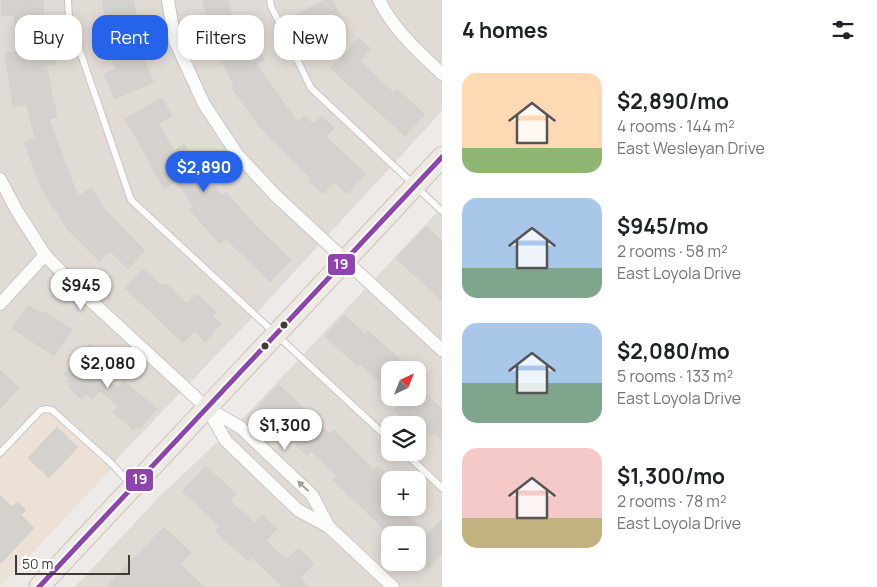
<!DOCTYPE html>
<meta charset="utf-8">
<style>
body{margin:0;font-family:Manrope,sans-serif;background:#f6f6f6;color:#202124;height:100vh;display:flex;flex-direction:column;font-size:19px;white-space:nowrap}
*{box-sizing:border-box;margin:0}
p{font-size:16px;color:#757577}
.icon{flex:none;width:28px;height:28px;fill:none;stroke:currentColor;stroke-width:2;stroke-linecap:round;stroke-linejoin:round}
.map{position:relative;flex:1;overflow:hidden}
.drawer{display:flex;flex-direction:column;background:#fff;width:435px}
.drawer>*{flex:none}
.banner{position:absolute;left:15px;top:15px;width:351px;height:45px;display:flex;gap:10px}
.needle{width:32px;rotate:43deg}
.tools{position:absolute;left:381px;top:361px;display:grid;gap:10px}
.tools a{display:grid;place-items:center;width:45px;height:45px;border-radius:10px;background:#fff;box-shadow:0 2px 12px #0003;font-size:25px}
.scale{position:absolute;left:15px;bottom:12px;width:115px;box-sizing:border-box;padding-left:5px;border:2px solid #423b35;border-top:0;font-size:14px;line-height:18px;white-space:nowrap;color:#423b35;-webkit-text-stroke:4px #fff;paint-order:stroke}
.price{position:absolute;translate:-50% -42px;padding:0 11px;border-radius:18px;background:#fff;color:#222;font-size:16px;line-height:32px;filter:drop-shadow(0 1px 2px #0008)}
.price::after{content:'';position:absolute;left:50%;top:30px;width:15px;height:11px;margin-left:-8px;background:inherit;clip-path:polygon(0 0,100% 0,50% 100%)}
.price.current{background:#2563eb;color:#fff}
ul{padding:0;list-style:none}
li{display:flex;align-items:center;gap:15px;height:125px;padding:0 20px}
li span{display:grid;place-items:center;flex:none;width:140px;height:100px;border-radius:15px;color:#555}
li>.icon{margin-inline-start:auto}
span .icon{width:60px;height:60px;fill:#fffc;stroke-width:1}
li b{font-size:21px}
h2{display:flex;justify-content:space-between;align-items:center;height:60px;padding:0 20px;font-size:21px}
.chip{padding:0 18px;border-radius:15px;background:#fff;box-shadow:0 2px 12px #0003;font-size:18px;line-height:45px}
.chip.current{background:#2563eb;color:#fff}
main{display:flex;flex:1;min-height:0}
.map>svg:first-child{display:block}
.residential{fill:#e1dbd5;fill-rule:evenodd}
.commercial{fill:#ece1d7}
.building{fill:#d5d2ce;stroke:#d5d1cd}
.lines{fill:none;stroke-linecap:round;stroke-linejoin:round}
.lane-casing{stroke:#cac6c3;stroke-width:8}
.street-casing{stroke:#cac6c3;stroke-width:14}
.primary-casing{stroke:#cec3b6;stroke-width:22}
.lane{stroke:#fcfcfb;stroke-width:6}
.street{stroke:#fcfcfb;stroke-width:12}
.primary{stroke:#efe9e3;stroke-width:20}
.bus-1-casing{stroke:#fff;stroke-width:9}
.bus-1{stroke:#8e44ad;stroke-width:5}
.oneway{fill:#9f9c98}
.bus-dot{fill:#423b35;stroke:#fff;stroke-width:2}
.line-badge{stroke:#fff;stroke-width:2}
.badge-label{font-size:14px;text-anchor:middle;font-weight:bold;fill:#fff}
</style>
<main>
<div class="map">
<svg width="442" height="587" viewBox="0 0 442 587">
<rect width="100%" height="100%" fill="#edeae7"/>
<g class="residential">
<polygon points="0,0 442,0 442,111 249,321 112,464 0,453"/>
<path d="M442,207v380h-367l84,-90 90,-85zM390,370h28v28h-28zM390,425h28v27h-28zM390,480h28v28h-28zM390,535h28v27h-28z"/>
</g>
<polygon class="commercial" points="47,409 114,466 0,587 0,453"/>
<g class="building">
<polygon points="1,0 43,0 44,23 50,23 55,64 46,65 57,117 49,119 78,197 91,188 107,212 145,251 128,269 110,251 99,261 69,231 42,190 24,142 35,138 27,104 13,107 5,53 19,52 14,15 2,16"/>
<polygon points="102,0 133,0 140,33 109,39"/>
<polygon points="203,0 228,0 233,21 244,16 264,60 256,64 298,122 305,116 313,124 322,116 334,128 326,137 366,174 347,194 334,182 323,194 309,181 311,179 260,127 232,88 234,86 208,33 210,32"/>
<polygon points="325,0 332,0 348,30 313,48 296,15"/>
<polygon points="359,38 371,49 360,61 394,93 397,89 425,115 405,136 331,69"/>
<polygon points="139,48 154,82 115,99 104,74 116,69 112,60"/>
<polygon points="162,98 172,116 158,123 174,151 184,144 221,196 226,192 256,226 291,260 270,282 226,239 220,244 189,209 193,206 176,181 165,189 151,167 152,166 125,119"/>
<polygon points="426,226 442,241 442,301 396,258"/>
<polygon points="143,269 162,286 165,283 187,304 197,294 216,312 213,316 221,324 205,342 194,331 183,343 125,288"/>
<polygon points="28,305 42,314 44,311 72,330 54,356 12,328"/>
<polygon points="344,315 365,334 368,331 412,370 390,370 390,392 360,364 358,367 325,336"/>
<polygon points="90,344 106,359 98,368 101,371 100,372 118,388 124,381 157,409 140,428 137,426 133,430 113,412 118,406 100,391 92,399 86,394 82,399 69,388 71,385 66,381 69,378 64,374"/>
<polygon points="0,370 19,388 0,409"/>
<polygon points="279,385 330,434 334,430 374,470 377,466 390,478 390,508 416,508 408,516 428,534 442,519 442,554 428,569 418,559 418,535 390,535 333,480 337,476 311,451 307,456 258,407"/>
<polygon points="418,386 442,409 442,440 434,433 431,436 418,424 410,425 394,410 406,398 418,398"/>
<polygon points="57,427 78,447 49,478 28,458"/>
<polygon points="206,466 236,494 230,501 255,523 262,515 277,529 266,541 286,560 298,548 314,563 300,578 309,587 283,587 251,557 248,561 215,531 219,526 182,491"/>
<polygon points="0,495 12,507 17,502 26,510 21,515 34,528 0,564"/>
<polygon points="164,527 191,553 180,564 204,587 106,587"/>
</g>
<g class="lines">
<defs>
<g id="lane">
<polyline points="68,0 69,19 131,200 390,440"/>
<polyline points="270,0 271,6 311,88 442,211"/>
<polyline points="404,452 442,488"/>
<polyline points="0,453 41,410 47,409 52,410 112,464 132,486"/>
</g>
<g id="street">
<polyline points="168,0 175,41 204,104 237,154 275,195 442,350"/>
<path d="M379,0c15,30 39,51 63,74"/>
<polyline points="0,179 17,211 45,255 78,289 207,408 240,427 312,495 329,527"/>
<polyline points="0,304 45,255"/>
<polyline points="208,410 226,441 298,510 329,527 393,587"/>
</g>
<polyline id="primary" points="39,587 442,157"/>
</defs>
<use href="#lane" class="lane-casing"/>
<use href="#street" class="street-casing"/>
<use href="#primary" class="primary-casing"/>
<use href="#lane" class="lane"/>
<use href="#street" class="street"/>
<use href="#primary" class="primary"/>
<defs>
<polyline id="bus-1" points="39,587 442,157"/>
</defs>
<use href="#bus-1" class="bus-1-casing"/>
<use href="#bus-1" class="bus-1"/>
</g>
<defs><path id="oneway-solid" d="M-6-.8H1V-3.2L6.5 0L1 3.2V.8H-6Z" transform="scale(1.25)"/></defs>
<use class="oneway" href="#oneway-solid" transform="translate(303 486) rotate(-137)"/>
<g class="bus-dot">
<circle cx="284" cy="325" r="4.5"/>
<circle cx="265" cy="346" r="4.5"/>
</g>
<g class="line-badge">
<rect x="327" y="253" width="29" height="23" rx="5" fill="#8e44ad"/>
<rect x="125" y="468" width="29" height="24" rx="5" fill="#8e44ad"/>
</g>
<g class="badge-label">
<text x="341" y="269">19</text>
<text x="140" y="484">19</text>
</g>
</svg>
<div class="tools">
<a><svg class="needle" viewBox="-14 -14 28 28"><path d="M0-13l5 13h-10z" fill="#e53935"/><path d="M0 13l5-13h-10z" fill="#757577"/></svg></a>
<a><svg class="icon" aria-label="layers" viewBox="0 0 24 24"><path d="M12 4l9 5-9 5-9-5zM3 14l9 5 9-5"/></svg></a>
<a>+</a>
<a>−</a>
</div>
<div class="scale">50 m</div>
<b class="price current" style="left:204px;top:193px">$2,890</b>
<b class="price" style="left:81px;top:311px">$945</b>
<b class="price" style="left:108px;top:389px">$2,080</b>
<b class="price" style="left:285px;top:451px">$1,300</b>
<div class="banner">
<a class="chip">Buy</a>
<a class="chip current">Rent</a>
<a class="chip">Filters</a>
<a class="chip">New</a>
</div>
</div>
<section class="drawer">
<h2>4 homes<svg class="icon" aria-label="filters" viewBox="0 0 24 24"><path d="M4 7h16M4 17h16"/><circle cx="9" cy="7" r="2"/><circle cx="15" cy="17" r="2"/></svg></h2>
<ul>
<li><span style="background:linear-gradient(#ffd9b3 75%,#8fb573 0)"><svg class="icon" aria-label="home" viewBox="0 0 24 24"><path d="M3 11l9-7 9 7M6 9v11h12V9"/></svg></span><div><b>$2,890/mo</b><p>4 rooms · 144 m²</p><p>East Wesleyan Drive</p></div></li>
<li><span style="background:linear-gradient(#a9c7e8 70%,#7fa58c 0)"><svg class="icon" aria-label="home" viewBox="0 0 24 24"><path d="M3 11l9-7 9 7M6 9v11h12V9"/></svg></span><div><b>$945/mo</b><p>2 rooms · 58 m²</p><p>East Loyola Drive</p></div></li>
<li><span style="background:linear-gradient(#a9c7e8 60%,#7fa58c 0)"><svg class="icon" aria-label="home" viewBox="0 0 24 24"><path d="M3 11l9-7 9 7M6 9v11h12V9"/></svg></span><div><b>$2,080/mo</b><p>5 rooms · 133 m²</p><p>East Loyola Drive</p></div></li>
<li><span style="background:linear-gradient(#f6c9c9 70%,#c2b280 0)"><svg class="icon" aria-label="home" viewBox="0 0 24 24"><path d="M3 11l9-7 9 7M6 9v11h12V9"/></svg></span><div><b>$1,300/mo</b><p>2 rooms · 78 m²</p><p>East Loyola Drive</p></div></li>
</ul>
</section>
</main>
